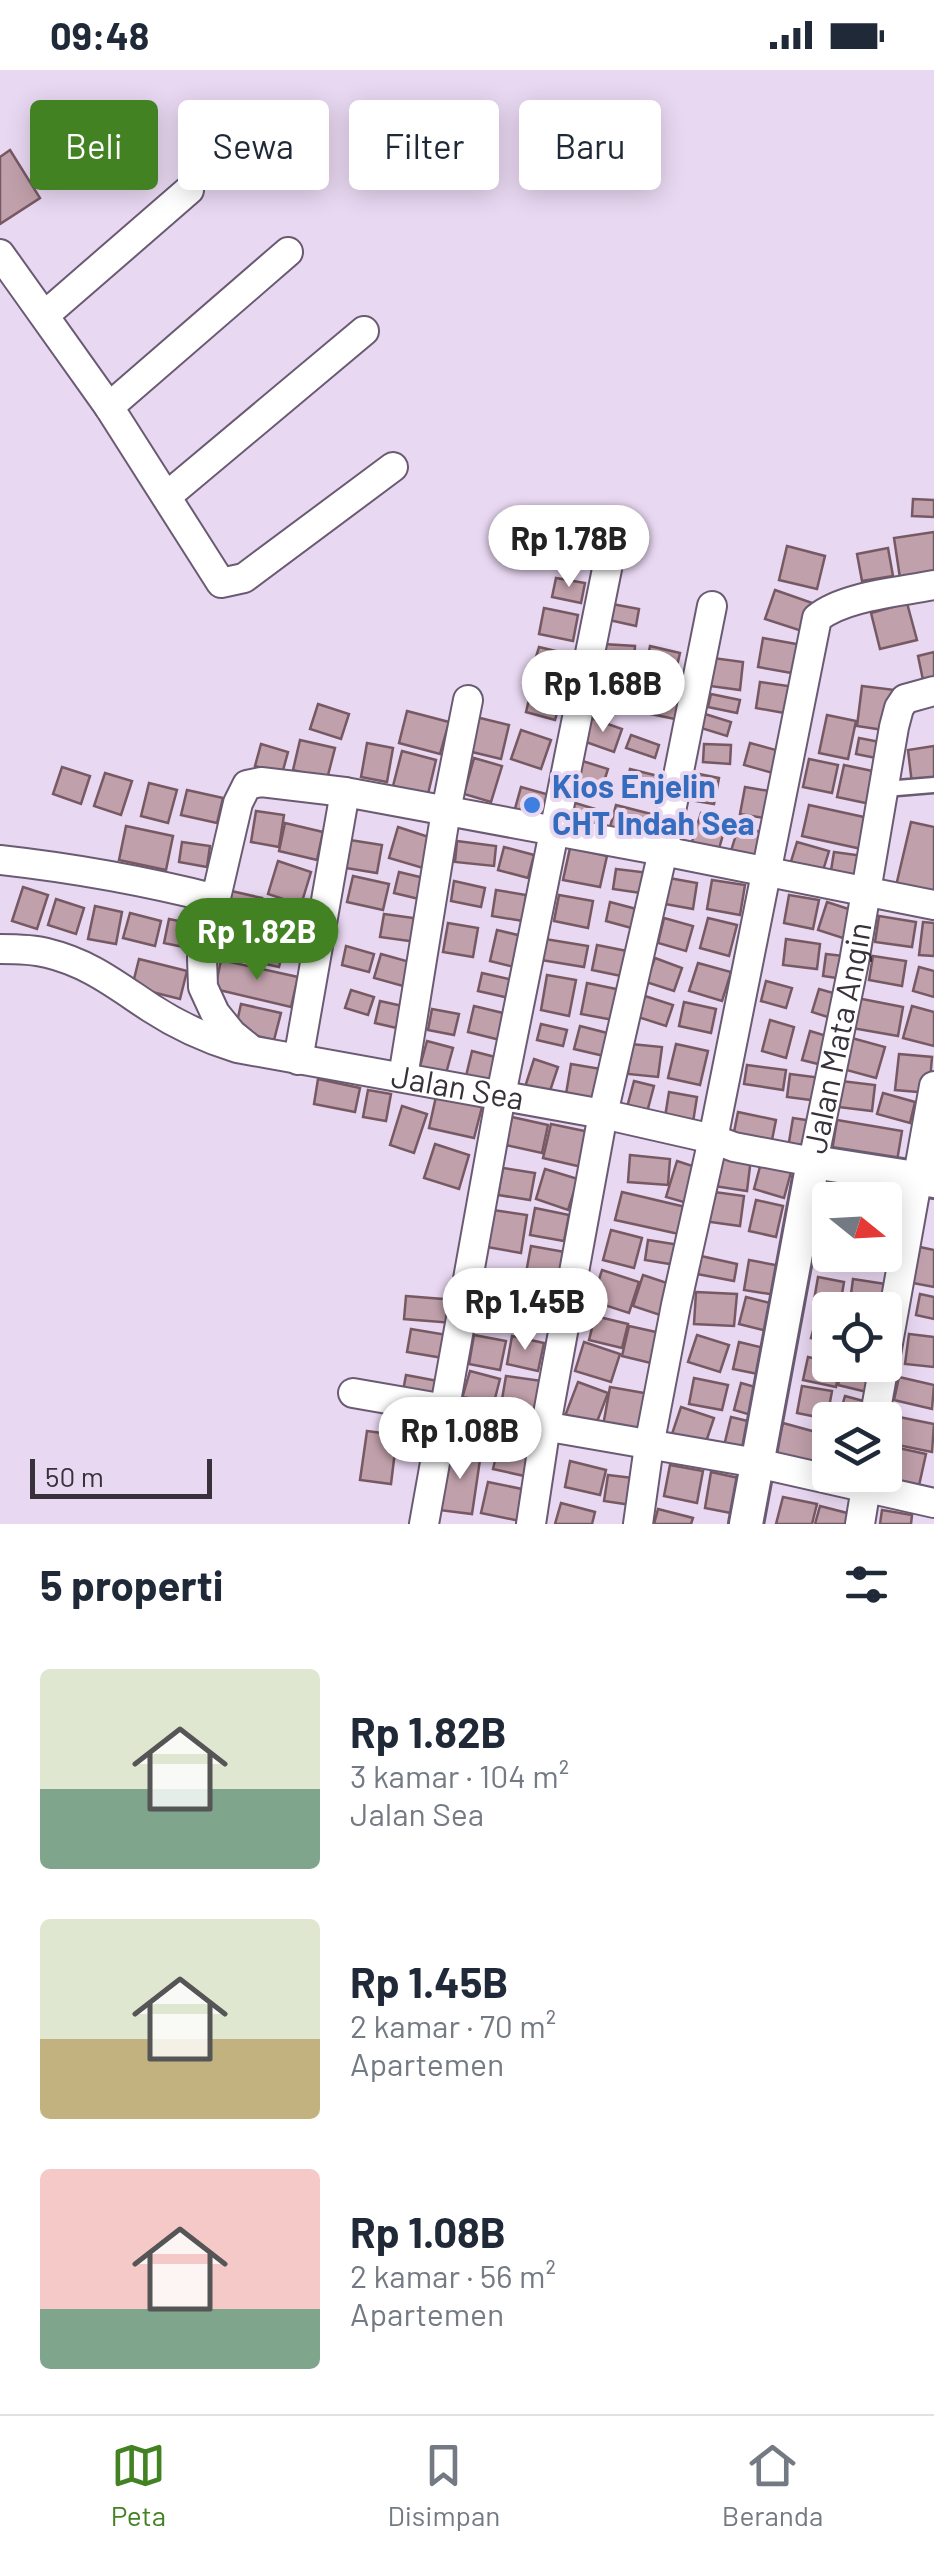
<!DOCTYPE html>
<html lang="id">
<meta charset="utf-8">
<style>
body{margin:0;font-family:Barlow,sans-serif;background:#f6f6f7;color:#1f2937;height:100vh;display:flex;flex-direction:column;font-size:38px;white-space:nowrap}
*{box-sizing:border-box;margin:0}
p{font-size:32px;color:#747a83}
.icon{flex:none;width:55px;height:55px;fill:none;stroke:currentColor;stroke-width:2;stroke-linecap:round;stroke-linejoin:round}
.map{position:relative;height:1454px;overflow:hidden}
.sheet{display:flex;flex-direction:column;background:#fff;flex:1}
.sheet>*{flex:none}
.top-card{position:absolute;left:30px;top:30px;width:875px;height:90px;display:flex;gap:20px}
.needle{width:65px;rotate:108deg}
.tools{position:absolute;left:812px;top:1112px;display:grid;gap:20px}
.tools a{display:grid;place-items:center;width:90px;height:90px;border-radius:10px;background:#fff;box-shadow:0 5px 25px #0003;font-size:50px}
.scale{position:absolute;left:30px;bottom:25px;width:182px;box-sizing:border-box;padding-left:10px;border:5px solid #38313b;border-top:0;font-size:28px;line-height:35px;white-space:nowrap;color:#38313b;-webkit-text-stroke:8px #e9d8f2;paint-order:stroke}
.price{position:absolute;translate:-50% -85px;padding:0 22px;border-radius:35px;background:#fff;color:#222;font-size:32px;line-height:65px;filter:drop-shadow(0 2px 5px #0008)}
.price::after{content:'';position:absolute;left:50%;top:60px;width:30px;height:22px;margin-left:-15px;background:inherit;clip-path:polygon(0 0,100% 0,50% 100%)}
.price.on{background:#428223;color:#fff}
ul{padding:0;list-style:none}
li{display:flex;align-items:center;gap:30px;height:250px;padding:0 40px}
li span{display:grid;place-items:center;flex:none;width:280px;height:200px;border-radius:10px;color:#555}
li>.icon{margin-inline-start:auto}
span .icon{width:120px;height:120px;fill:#fffc;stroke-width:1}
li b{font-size:42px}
h2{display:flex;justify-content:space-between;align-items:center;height:120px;padding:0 40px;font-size:42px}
.pill{padding:0 35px;border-radius:10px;background:#fff;box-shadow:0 5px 25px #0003;font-size:35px;line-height:90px}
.pill.on{background:#428223;color:#fff}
.status{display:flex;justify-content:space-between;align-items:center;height:70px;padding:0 50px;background:#fff;direction:ltr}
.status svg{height:28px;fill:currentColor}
.tabs{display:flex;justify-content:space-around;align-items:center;height:140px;border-top:2px solid #e0e1e3;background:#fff;font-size:28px;color:#747a83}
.tabs a{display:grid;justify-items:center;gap:5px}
.tabs .on{color:#428223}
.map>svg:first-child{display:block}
.building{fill:#c0a0ab;stroke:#765963;stroke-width:2.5}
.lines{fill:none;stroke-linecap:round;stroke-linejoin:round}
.service-casing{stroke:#6a5b72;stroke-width:19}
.minor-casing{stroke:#6a5b72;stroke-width:32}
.tertiary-casing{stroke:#6a5b72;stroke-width:38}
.service{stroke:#fff;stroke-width:14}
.minor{stroke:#fff;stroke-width:28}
.tertiary{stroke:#fff;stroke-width:32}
.shop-dot{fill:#3f7fe0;stroke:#e9d8f2;stroke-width:4}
.labels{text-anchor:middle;stroke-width:8;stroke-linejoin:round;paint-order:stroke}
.shop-label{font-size:32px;font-weight:bold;fill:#366cbe;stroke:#e9d8f2;text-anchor:start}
.street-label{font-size:32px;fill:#38313b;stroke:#e9d8f2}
</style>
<div class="status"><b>09:48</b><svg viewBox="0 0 49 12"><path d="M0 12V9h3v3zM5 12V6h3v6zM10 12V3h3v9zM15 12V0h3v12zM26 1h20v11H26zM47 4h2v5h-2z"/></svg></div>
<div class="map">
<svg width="934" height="1454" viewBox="0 0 934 1454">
<rect width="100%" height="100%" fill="#e9d8f2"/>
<g class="building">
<polygon points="10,80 40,128 0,154 0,87"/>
<polygon points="913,429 934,430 934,447 912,446"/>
<polygon points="934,462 934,503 900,508 894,468"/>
<polygon points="787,476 825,486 817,519 779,510"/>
<polygon points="888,478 893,506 862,511 857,484"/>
<polygon points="556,508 585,513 581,533 552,527"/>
<polygon points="775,520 818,535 808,563 765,549"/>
<polygon points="907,533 917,570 880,579 871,543"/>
<polygon points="612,534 639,539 636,556 609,550"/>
<polygon points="544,538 578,545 573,571 539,564"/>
<polygon points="763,568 802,575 797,604 758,597"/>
<polygon points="603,574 635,576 634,592 602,590"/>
<polygon points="650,576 680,583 673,613 644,607"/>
<polygon points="539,577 568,584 560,612 531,604"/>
<polygon points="934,582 934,608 923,610 918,586"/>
<polygon points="713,588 743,592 740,620 710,616"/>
<polygon points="595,604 632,616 623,642 586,630"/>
<polygon points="760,612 795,617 790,644 756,638"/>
<polygon points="862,616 895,620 890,661 857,656"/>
<polygon points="647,618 680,626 675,649 641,642"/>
<polygon points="531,621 561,629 555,650 526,642"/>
<polygon points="711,624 740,630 737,643 708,637"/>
<polygon points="318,634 349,644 341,669 310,659"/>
<polygon points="407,641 449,652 440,684 399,673"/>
<polygon points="705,644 731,652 727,666 701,658"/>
<polygon points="827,645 856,651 848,689 819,683"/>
<polygon points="476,647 509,655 501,689 468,681"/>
<polygon points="591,648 622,659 614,682 583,671"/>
<polygon points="521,660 551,670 541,699 511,689"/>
<polygon points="631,665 659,675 655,688 626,678"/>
<polygon points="859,668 885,673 881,689 856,684"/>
<polygon points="300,670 335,678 327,709 293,700"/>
<polygon points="367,673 393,678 387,712 361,707"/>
<polygon points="750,673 787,683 780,705 744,695"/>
<polygon points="261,674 288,682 282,704 255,696"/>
<polygon points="704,674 731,675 730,694 703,692"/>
<polygon points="934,676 934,711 912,714 908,680"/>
<polygon points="402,681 436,690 428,724 393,716"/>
<polygon points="474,688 502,696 491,732 464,724"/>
<polygon points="576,689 608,699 600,724 568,714"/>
<polygon points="809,689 838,695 832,723 803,717"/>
<polygon points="844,695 882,703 875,735 837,727"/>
<polygon points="62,697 90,706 81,734 53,724"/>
<polygon points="630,699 658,706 654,724 626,718"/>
<polygon points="689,702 719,708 714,734 684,729"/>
<polygon points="105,703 132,711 121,745 94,736"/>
<polygon points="149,713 177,720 168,753 141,746"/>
<polygon points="521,717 550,725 542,754 513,746"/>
<polygon points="745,717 775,722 770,749 740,744"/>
<polygon points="187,720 223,728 217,753 181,745"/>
<polygon points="575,733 599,740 593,763 569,757"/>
<polygon points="616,735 651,744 644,771 609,761"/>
<polygon points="809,735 873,749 866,780 802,766"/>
<polygon points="256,741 284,745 279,777 251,772"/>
<polygon points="701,743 727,751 718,782 691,775"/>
<polygon points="911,752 934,757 934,825 896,816"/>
<polygon points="285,753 323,762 317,790 279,781"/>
<polygon points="739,755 766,764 758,790 731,781"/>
<polygon points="126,756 173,766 166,800 119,790"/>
<polygon points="398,757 432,768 423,798 389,788"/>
<polygon points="350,770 382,775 377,803 346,798"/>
<polygon points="457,771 496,776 494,796 455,792"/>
<polygon points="182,772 210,776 207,797 179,792"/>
<polygon points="797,772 829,781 821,807 789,798"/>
<polygon points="504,777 534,785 528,808 498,800"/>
<polygon points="570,778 607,786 600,817 563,810"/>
<polygon points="834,782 871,787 865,819 829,813"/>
<polygon points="278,791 311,802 301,835 268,824"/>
<polygon points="616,799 650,803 648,824 613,819"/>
<polygon points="399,802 424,808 419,829 394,823"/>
<polygon points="353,806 389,814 383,840 347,832"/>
<polygon points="669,808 697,813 693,839 665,834"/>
<polygon points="712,810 745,815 740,845 707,839"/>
<polygon points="454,811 485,818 481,837 451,831"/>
<polygon points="23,817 48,825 37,859 12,851"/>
<polygon points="227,820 262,828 255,856 220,847"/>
<polygon points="496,820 526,825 523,851 492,846"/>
<polygon points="559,825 593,831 588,858 554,851"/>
<polygon points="789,825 819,830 813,859 784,853"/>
<polygon points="56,829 84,838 76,864 48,855"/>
<polygon points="610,832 640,840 635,859 606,851"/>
<polygon points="827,832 858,842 849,870 818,860"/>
<polygon points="275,835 299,843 291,868 267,860"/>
<polygon points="95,836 122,842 116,874 88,869"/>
<polygon points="130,843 161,851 155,876 123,868"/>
<polygon points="384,844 421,849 417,872 380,867"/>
<polygon points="879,846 916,852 912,877 875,872"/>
<polygon points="664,848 693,856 686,881 658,873"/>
<polygon points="708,848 737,855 729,886 700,878"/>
<polygon points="169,849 198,855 193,879 164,873"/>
<polygon points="923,852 934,853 934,886 919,885"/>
<polygon points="448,853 478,858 473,887 443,882"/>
<polygon points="250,860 286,868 279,897 243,889"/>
<polygon points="497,860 522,866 514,897 490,891"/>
<polygon points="545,869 588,876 584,897 541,890"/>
<polygon points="786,869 820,874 817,899 783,895"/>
<polygon points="597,875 632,882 626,907 592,900"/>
<polygon points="346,876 374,884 369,902 342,895"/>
<polygon points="381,884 410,892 403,916 374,908"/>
<polygon points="826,884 853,887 850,910 823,906"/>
<polygon points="873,886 906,891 902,916 869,910"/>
<polygon points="655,888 682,898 674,921 646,912"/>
<polygon points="139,889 187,901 180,929 132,917"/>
<polygon points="221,890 298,907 291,937 215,919"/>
<polygon points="698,893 731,902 722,931 689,921"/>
<polygon points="919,897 934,901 934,927 913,921"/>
<polygon points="482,903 513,910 509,928 478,921"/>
<polygon points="547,905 576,910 569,946 541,940"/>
<polygon points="766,911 792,918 786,938 761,931"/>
<polygon points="587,913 626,921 619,951 581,944"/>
<polygon points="819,919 844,926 837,950 812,942"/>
<polygon points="351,920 374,927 368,945 345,938"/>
<polygon points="645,926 673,935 666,956 638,947"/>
<polygon points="857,928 903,937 898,966 852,958"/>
<polygon points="380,931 407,937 401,959 375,953"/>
<polygon points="684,932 716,939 711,963 679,956"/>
<polygon points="241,934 281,943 274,970 235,961"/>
<polygon points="474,936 507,944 500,970 468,962"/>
<polygon points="912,936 934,942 934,976 903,968"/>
<polygon points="432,939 459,944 454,965 428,960"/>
<polygon points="770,950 794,957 786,988 762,981"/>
<polygon points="541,954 567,960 563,976 537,970"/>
<polygon points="580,956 611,964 604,986 574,979"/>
<polygon points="810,961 837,969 830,997 802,990"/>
<polygon points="848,967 885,977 876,1008 839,998"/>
<polygon points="427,971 453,978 445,1007 419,1000"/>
<polygon points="631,974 662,977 658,1007 628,1004"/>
<polygon points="676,974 708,981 700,1015 668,1008"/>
<polygon points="472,981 499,988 492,1013 466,1006"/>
<polygon points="899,984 932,987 929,1023 895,1020"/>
<polygon points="534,989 558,997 549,1024 525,1017"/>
<polygon points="571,994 607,1000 602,1031 566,1024"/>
<polygon points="747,995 786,1000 783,1020 744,1014"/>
<polygon points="790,1004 822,1008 819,1031 787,1027"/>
<polygon points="318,1009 360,1018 355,1042 314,1034"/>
<polygon points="634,1011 654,1016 646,1046 626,1041"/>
<polygon points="841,1011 875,1015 872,1041 838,1037"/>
<polygon points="368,1020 391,1024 386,1051 363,1047"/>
<polygon points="437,1022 483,1033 474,1068 429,1058"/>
<polygon points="669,1022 697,1027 693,1052 665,1047"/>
<polygon points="883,1023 915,1032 910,1053 877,1044"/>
<polygon points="402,1036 427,1044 414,1083 390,1075"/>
<polygon points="738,1042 776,1050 771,1075 733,1067"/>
<polygon points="512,1047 548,1055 542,1083 506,1075"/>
<polygon points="793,1048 813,1051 808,1081 788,1078"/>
<polygon points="837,1050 902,1061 896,1097 831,1087"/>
<polygon points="551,1054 594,1063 586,1098 543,1088"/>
<polygon points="435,1074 469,1085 459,1119 424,1108"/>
<polygon points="719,1083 751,1088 747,1121 714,1116"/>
<polygon points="630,1085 670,1089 668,1115 628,1112"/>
<polygon points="677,1091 705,1100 694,1135 666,1127"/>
<polygon points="761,1093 791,1102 784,1128 754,1119"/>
<polygon points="503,1098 535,1103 530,1130 498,1125"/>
<polygon points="545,1099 578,1109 568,1140 536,1129"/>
<polygon points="839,1118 874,1128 873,1130 836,1130"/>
<polygon points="707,1121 744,1126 740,1156 703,1151"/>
<polygon points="622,1122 694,1139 688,1166 615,1150"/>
<polygon points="756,1130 783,1136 776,1167 749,1161"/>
<polygon points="885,1131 911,1137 906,1157 885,1152"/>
<polygon points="535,1138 569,1145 564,1171 530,1165"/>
<polygon points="493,1140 527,1145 521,1183 487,1177"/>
<polygon points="830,1158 830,1185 858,1185 856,1195 823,1187"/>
<polygon points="611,1160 642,1168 634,1198 603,1190"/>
<polygon points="648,1170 686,1176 682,1196 645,1190"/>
<polygon points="885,1170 905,1174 900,1198 870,1192 871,1185 885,1185"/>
<polygon points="531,1176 565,1182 561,1209 526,1203"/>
<polygon points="920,1177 934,1180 934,1217 913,1213"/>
<polygon points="701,1186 737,1194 734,1211 697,1204"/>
<polygon points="749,1190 786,1197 782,1226 744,1220"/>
<polygon points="602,1200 639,1212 629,1243 592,1231"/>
<polygon points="643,1205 673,1215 663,1246 633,1236"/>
<polygon points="818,1207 844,1212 840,1236 814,1230"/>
<polygon points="853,1209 892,1215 885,1240 849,1239"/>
<polygon points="482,1221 520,1228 514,1262 476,1255"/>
<polygon points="696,1222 737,1224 734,1256 694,1254"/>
<polygon points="920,1224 934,1227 934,1249 916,1245"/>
<polygon points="406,1226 455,1230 453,1253 404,1249"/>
<polygon points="529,1226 562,1233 555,1263 523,1255"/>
<polygon points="746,1227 778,1235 771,1262 739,1254"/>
<polygon points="595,1246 628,1254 622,1278 589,1270"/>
<polygon points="817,1246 830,1249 830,1273 811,1268"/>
<polygon points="629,1256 665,1264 659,1295 622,1286"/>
<polygon points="411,1259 447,1265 443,1288 407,1282"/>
<polygon points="909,1264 934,1267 934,1297 905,1294"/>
<polygon points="474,1265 506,1271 500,1300 469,1294"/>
<polygon points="697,1265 729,1275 720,1302 688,1292"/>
<polygon points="512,1266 544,1273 538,1301 507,1294"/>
<polygon points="584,1272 620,1284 611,1312 575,1301"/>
<polygon points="739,1272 768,1279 763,1305 733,1299"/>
<polygon points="808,1287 830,1292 830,1295 840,1295 836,1317 803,1310"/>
<polygon points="843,1295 878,1295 871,1323 838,1315"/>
<polygon points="470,1301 500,1309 492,1340 461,1332"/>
<polygon points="406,1305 438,1311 434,1332 402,1326"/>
<polygon points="506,1306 542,1311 536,1347 500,1341"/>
<polygon points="899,1307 934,1315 932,1339 894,1330"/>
<polygon points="694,1308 728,1315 722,1340 689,1334"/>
<polygon points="578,1312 608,1323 595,1357 565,1346"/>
<polygon points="741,1313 769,1321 761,1348 734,1340"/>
<polygon points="802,1316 832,1321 827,1349 797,1343"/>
<polygon points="610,1317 650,1324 644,1363 603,1356"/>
<polygon points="845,1326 867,1332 862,1350 838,1350"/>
<polygon points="681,1337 714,1348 705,1375 672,1364"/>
<polygon points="731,1347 760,1354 752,1387 723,1380"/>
<polygon points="899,1347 934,1354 932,1382 893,1374"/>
<polygon points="783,1353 823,1364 814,1398 774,1387"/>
<polygon points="367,1361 397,1365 391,1414 360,1410"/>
<polygon points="500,1370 539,1379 533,1408 493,1399"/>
<polygon points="894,1377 926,1384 918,1420 886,1413"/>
<polygon points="448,1379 481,1383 472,1444 439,1440"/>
<polygon points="570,1391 606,1400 600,1425 565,1417"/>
<polygon points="670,1395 703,1401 697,1433 664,1426"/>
<polygon points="711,1402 748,1410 741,1445 705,1438"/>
<polygon points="608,1405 642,1409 638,1436 604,1431"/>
<polygon points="488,1412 527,1420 520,1451 481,1443"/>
<polygon points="783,1427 817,1434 812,1454 776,1454"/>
<polygon points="561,1433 595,1442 592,1454 555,1454"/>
<polygon points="820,1436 859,1446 857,1454 815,1454"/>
<polygon points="658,1439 693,1448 691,1454 654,1454"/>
<polygon points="882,1440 912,1445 911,1454 880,1454"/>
</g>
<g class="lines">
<defs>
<polyline id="service" points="885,719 934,715"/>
<g id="minor">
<polyline points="0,184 109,337 221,513 244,508 393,397"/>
<polyline points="45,245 189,120"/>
<polyline points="109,337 288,182"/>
<polyline points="167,426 364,261"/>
<path d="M0,790c72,8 145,21 216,39"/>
<path id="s1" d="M0,879c15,0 32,0 47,4 42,10 69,32 104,55 26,17 57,31 86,40l366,66 110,25 21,8 79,15 41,-200 40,-235 5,-19 6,-9 29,-8"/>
<polyline points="248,977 232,964 215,943 203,917 202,888 238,733 247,715 261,712 345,722 663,781 934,835"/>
<polyline points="298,990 345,722"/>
<polyline points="403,1007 446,741 468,630"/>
<polyline points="885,1290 934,1016"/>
<polyline points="353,1323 757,1393 934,1433"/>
<polyline points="874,1350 884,1295"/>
<polyline points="424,1454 501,1025 609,489"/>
<polyline points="531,1454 546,1355 603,1044 663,781 712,536"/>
<path d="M638,1454l11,-78 27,-141 37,-166 104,-521c27,-22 82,-26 117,-33"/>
<polyline points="860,1454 868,1405"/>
</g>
<polyline id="tertiary" points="746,1454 813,1092 934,1111"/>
</defs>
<use href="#service" class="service-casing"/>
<use href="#minor" class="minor-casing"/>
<use href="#tertiary" class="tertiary-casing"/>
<use href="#service" class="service"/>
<use href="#minor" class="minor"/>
<use href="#tertiary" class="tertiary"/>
</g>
<circle class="shop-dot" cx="532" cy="735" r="10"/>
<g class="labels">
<g class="shop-label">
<text x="552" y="728">Kios Enjelin<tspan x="552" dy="37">CHT Indah Sea</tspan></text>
</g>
<g class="street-label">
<text dy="11" stroke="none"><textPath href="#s1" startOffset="975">Jalan Mata Angin</textPath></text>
<text dy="11" stroke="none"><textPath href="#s1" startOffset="485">Jalan Sea</textPath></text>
</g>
</g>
</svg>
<div class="tools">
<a><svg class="needle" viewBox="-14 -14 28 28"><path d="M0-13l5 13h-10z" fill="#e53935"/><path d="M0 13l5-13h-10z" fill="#747a83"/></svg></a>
<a><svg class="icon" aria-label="locate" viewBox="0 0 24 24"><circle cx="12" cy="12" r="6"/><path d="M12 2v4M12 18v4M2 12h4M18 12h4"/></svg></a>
<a><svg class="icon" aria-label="layers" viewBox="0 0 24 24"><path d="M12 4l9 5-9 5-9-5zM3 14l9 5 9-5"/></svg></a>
</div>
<div class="scale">50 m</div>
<b class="price" style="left:569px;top:520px">Rp 1.78B</b>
<b class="price" style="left:603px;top:665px">Rp 1.68B</b>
<b class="price on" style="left:257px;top:913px">Rp 1.82B</b>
<b class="price" style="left:525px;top:1283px">Rp 1.45B</b>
<b class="price" style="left:460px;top:1412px">Rp 1.08B</b>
<div class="top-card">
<a class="pill on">Beli</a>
<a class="pill">Sewa</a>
<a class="pill">Filter</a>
<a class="pill">Baru</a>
</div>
</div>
<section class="sheet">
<h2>5 properti<svg class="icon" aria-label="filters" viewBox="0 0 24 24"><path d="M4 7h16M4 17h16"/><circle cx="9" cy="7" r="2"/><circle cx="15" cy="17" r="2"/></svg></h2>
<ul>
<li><span style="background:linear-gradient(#dfe7d0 60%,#7fa58c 0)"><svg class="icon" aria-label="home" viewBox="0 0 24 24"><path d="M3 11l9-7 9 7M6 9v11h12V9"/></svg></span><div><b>Rp 1.82B</b><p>3 kamar · 104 m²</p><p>Jalan Sea</p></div></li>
<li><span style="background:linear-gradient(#dfe7d0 60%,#c2b280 0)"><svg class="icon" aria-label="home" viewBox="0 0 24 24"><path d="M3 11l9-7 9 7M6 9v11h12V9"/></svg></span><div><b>Rp 1.45B</b><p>2 kamar · 70 m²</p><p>Apartemen</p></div></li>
<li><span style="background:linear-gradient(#f6c9c9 70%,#7fa58c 0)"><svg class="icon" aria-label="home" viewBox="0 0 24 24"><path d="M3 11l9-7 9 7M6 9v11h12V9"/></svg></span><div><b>Rp 1.08B</b><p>2 kamar · 56 m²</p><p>Apartemen</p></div></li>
</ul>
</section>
<nav class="tabs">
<a class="on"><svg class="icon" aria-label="map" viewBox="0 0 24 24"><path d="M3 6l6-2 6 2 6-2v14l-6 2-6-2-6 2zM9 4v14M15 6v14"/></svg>Peta</a>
<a><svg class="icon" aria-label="saved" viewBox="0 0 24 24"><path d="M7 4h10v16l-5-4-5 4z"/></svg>Disimpan</a>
<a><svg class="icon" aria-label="home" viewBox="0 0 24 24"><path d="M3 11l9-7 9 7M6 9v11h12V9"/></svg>Beranda</a>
</nav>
